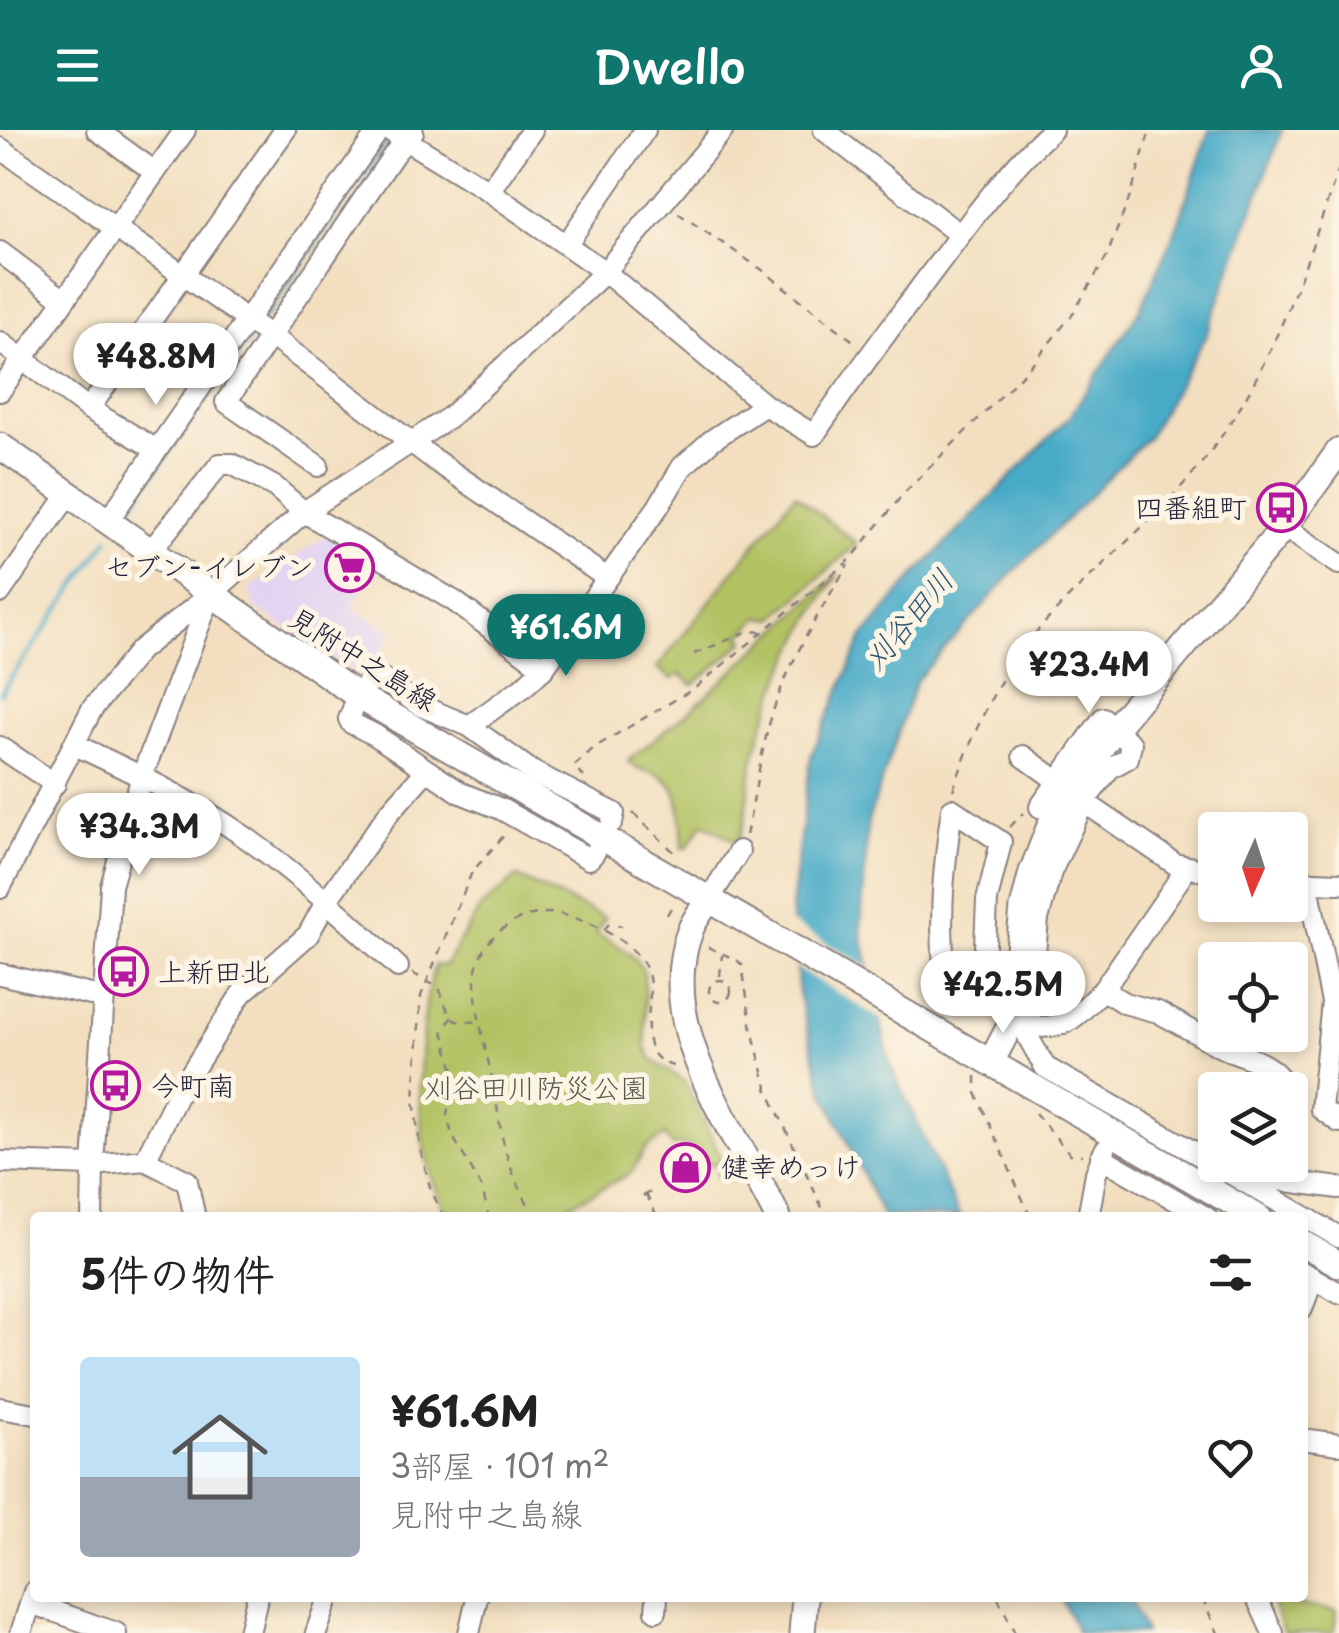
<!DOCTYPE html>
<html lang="ja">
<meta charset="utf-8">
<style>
body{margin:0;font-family:"Playpen Sans","Klee One",sans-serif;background:#f6f6f6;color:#222;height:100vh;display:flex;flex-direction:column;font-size:38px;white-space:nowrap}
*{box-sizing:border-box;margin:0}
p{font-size:32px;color:#767676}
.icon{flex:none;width:55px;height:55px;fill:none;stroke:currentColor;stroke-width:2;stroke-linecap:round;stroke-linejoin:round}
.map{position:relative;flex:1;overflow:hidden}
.details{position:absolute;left:30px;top:1082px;width:1278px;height:390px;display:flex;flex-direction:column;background:#fff;border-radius:10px;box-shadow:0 5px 15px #0003}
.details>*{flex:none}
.needle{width:65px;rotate:183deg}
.tools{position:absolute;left:1198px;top:682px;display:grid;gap:20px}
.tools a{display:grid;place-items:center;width:110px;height:110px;border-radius:10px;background:#fff;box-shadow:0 5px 15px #0003;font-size:50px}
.price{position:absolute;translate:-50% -85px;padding:0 22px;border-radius:35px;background:#fff;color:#222;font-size:32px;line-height:65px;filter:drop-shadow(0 2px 5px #0008)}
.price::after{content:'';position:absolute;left:50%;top:60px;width:30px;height:22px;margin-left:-15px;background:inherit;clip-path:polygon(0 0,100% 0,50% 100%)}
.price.current{background:#0f766e;color:#fff}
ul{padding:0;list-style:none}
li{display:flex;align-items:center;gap:30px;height:250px;padding:0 50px}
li+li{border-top:2px solid #e0e0e0}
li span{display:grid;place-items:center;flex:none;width:280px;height:200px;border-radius:10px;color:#555}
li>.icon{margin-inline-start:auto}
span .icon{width:120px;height:120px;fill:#fffc;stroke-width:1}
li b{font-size:42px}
h2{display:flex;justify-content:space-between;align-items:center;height:120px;padding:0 50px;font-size:42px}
header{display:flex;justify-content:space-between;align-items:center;height:130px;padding:0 50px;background:#0f766e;color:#fff;font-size:45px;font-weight:600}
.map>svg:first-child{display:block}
.built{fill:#e3d3f2}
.green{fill:#b2c264;stroke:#6a7250;stroke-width:2.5}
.water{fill:#47aac7;stroke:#346681;stroke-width:2.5}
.pier{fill:#f3dfc0}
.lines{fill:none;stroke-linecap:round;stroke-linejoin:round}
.stream{stroke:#47aac7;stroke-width:4}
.minor-casing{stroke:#8a807e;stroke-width:24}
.major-casing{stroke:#8a807e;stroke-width:29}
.path{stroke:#8a807e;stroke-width:2.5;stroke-dasharray:8 8;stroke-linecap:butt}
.minor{stroke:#fff;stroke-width:20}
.major{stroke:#fff;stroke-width:25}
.labels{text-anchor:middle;stroke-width:10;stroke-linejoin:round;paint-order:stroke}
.poi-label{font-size:28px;fill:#22223b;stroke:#fcf5e5;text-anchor:start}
.street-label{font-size:28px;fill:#22223b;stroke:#fcf5e5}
.park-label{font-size:28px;fill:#545a49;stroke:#fcf5e5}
.water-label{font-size:30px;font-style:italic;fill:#315873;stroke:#fcf5e5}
</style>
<header><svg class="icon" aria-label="menu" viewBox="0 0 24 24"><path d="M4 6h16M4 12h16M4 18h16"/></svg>Dwello<svg class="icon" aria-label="person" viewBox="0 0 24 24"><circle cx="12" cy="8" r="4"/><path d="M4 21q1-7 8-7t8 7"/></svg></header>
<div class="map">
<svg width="1339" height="1503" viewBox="0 0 1339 1503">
<rect width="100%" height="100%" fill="#fcf5e5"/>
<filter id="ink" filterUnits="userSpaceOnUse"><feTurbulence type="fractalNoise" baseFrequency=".01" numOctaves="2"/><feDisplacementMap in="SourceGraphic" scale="20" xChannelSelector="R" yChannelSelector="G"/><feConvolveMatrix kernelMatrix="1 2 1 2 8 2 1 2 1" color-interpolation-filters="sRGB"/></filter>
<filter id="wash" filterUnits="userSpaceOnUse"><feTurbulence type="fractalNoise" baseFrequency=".0048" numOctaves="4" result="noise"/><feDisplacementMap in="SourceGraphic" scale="40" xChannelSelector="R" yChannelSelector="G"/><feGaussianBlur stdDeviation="2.25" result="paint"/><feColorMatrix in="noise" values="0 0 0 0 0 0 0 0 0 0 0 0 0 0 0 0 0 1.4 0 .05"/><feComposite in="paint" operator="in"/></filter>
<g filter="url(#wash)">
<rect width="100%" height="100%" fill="#f3dfc0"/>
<polygon class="built" points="330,402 363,420 361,428 378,439 351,477 393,502 374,532 360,545 254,477 249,459"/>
<g class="green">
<polygon points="795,364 857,414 773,489 760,487 741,505 745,511 693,555 680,544 672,549 657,538"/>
<path d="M838,444c-38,57 -67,117 -84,184 -7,28 -4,58 -17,84l-34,-19 -16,25h-4c-2,-24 1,-64 -26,-74 -12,-5 -20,-2 -29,-13l64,-52z"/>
<path d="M517,747l88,41 -9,16c20,10 37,18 48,38l2,75 5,12 34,23 47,98 -14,-2 -2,-15 -8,2c-8,-15 -19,-23 -36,-19l-7,-11 -19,13 -15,25 -67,35 2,9h-117c-31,-55 -32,-113 -27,-175 3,-28 4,-50 13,-77l10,1 35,-58z"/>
<polygon points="1271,1471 1337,1481 1333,1503 1284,1503"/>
</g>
<g class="water">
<polygon points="1209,0 1282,0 1206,206 1148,307 1008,448 916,551 868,691 861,800 890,934 960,1087 883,1087 823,960 799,866 791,776 811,626 863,507 915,445 1069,287 1141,178 1178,94"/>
<polygon points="1061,1468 1130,1468 1145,1503 1078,1503"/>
</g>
<polygon class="pier" points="788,791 875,841 886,892 791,835"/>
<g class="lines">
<g class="stream">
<polyline points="264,188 386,13"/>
<polyline points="123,388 249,209"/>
<polyline points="0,564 109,408"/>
</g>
</g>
</g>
<g filter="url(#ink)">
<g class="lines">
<defs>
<g id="minor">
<polyline points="97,0 155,42"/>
<path d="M389,0l100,61 116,81 160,133 49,30c37,-56 78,-109 118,-163 37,-49 75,-102 120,-142"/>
<polyline points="824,0 960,105"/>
<polyline points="0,18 275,209 436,331 607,448"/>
<polyline points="489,61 532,0"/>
<polyline points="566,115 645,0"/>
<polyline points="0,122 64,170"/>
<polyline points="0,212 89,279 157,320"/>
<polyline points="0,261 185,0"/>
<polyline points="89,279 285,0"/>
<polyline points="318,336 226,272 394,24 413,2"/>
<polyline points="107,392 379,0"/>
<polyline points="1284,397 1339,434"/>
<polyline points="150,422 220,334 232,334 275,357 304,382 454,471 544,538"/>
<polyline points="0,463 68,365"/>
<polyline points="469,596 522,558 544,538 658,377 682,337 712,310 765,275"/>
<path d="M75,615c58,27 117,55 170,92 55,39 104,84 153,130"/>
<polyline points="0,617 55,654"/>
<polyline points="1023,626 1052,647 1062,660"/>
<polyline points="1084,672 1175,734 1215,743"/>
<polyline points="1040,677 1103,588 1131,614 1128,628 1110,638 1084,672 1051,742 1038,789 1028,907 1045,937 1215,1034"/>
<path d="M952,679l49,33 -14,58 -4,93 -24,-2 -2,9 -9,-4c-11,-63 -5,-125 4,-187z"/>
<polyline points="595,722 589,729 501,679 461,663 375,605 351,593 349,589 358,566 372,547 380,547 419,575 469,596 533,642 614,683 612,692"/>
<polyline points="1290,751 1339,753"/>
<polyline points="1307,751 1332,872 1321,979 1339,992"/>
<polyline points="0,758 92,579 140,520 210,465 304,382 450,287 605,142 723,0"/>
<polyline points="710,768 739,721"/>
<polyline points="0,844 104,868"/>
<polyline points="1103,860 1187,738"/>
<path d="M1029,896c42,5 47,-12 74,-36l21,13 34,9 63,35"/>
<path d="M1224,906l-3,11c21,9 61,18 63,43"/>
<polyline points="1101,1027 1207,1088"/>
<polyline points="145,1030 179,962 242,863 308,805 327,770 388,684 426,641"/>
<polyline points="0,1032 93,1035 145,1030 187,1051 195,1088"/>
<polyline points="1216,1035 1339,1107"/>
<polyline points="1251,1055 1256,1047 1339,1058"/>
<polyline points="92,1088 93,1035 111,756 142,646 210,467"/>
<polyline points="1088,1088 1096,1043 1105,1020"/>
<polyline points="1302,1142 1339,1163"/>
<polyline points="1302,1179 1313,1148"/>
<polyline points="0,1278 35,1284"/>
<polyline points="1302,1309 1339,1314"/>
<polyline points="1257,1468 1273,1503"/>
<polyline points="31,1473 116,1503"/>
<polyline points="656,1481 657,1468"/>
<polyline points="21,1503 34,1462"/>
<polyline points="249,1503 257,1468"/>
<polyline points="316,1503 328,1468"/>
<polyline points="469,1503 477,1468"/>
</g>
<g id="major">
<polyline points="0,316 358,566 1259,1088"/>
<path d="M710,768c-7,11 -16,21 -20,33 -37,98 48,203 88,287"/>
<polyline points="991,932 1012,892 1023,778 1032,742 1055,683 1111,603 1284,397 1339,321"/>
<polyline points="1302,1113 1339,1134"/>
<polyline points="802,1503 805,1468"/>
</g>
</defs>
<use href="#minor" class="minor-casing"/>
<use href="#major" class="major-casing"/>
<g class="path">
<polyline points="678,83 761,139 857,214"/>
<polyline points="694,524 749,501 762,502"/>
<polyline points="584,647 574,636 595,617 695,558 851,429 904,363 1028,239 1072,185 1106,128 1131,64 1150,0"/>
<path d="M953,660c18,-51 40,-105 75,-148 58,-70 134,-123 188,-198 59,-83 90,-180 123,-276"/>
<polyline points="633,683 676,724 674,727"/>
<polyline points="1010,697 1023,683"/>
<path d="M746,705c11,-46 15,-93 32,-138 18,-47 44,-90 70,-132"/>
<polyline points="667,785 673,774"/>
<polyline points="604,800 609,794 622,796"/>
<polyline points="708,817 737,830 742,835 752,900 768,961 827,1088"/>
<polyline points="412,843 439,858 449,884 456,891 479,892"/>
<polyline points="720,846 722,825"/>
<circle cx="720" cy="861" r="11"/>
<polyline points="978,881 994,886"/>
<polyline points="452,887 443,901 454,941 447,985 452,1005 482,1058 489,1088"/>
<polyline points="976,946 976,963 1031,1088"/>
<polyline points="1035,983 1070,1024 1083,1025"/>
<polyline points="646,1064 658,1088"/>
<polyline points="643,1066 657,1059"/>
<polyline points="444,1088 430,1057 420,1018 414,969 421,866 472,742 507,702"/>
<path d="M535,1088c-9,-18 -20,-37 -26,-56 -8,-23 -11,-50 -15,-75 -7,-34 -18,-70 -19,-105 -1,-42 44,-75 84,-68 28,5 77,28 88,56 12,32 -20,88 31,97"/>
<polyline points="998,1468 1015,1503"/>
<polyline points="1202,1468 1218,1503"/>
</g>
<use href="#minor" class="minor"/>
<use href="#major" class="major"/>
</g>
</g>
<defs>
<symbol id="bus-ring" viewBox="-11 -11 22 22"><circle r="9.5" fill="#fcf5e5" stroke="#b5179e" stroke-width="1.5"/><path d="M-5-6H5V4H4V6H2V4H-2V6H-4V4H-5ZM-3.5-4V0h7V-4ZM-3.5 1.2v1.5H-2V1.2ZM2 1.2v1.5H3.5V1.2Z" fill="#b5179e"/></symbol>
<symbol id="supermarket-ring" viewBox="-11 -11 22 22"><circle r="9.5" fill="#fcf5e5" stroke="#b5179e" stroke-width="1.5"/><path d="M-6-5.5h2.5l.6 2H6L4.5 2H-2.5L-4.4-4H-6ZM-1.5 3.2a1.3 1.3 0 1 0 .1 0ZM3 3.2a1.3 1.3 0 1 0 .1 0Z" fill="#b5179e"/></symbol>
<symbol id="shop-ring" viewBox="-11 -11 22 22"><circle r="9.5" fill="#fcf5e5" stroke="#b5179e" stroke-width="1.5"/><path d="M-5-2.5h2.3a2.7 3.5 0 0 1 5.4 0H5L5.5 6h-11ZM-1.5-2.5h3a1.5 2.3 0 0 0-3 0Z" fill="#b5179e"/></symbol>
</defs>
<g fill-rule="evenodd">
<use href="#bus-ring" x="1254" y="350" width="55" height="55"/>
<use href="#supermarket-ring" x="322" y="410" width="55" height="55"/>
<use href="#bus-ring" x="96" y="814" width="55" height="55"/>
<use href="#bus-ring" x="88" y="928" width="55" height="55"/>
<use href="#shop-ring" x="658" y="1010" width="55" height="55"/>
</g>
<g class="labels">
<g class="poi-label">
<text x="1247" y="388" text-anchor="end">四番組町</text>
<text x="314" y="447" text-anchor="end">セブン-イレブン</text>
<text x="158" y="852">上新田北</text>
<text x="151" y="966">今町南</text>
<text x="721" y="1047">健幸めっけ</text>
</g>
<g class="street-label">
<text transform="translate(363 529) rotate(32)" y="10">見附中之島線</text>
</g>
<g class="park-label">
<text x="536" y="968">刈谷田川防災公園</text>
</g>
<g class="water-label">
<text transform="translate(909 490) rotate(-50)" y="10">刈谷田川</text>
</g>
</g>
</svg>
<div class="tools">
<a><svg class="needle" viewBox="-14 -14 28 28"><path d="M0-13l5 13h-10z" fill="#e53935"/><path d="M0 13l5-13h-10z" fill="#767676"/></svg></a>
<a><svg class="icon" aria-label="locate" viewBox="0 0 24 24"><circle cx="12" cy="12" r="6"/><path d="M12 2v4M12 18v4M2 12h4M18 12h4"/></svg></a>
<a><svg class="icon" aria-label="layers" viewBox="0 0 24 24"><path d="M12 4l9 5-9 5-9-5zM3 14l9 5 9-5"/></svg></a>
</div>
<b class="price" style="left:156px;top:278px">¥48.8M</b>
<b class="price current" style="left:566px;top:549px">¥61.6M</b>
<b class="price" style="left:1089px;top:586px">¥23.4M</b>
<b class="price" style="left:139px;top:748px">¥34.3M</b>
<b class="price" style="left:1003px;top:906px">¥42.5M</b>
<section class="details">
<h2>5件の物件<svg class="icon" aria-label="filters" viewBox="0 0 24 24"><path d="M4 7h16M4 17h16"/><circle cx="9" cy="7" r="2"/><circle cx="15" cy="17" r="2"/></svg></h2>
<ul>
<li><span style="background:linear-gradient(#bfe0f5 60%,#9aa5b1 0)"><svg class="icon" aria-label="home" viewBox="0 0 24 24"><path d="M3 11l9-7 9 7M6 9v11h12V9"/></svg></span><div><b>¥61.6M</b><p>3部屋 · 101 m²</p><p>見附中之島線</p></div><svg class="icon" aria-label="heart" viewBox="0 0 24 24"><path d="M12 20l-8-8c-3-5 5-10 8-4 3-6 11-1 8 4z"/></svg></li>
</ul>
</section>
</div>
